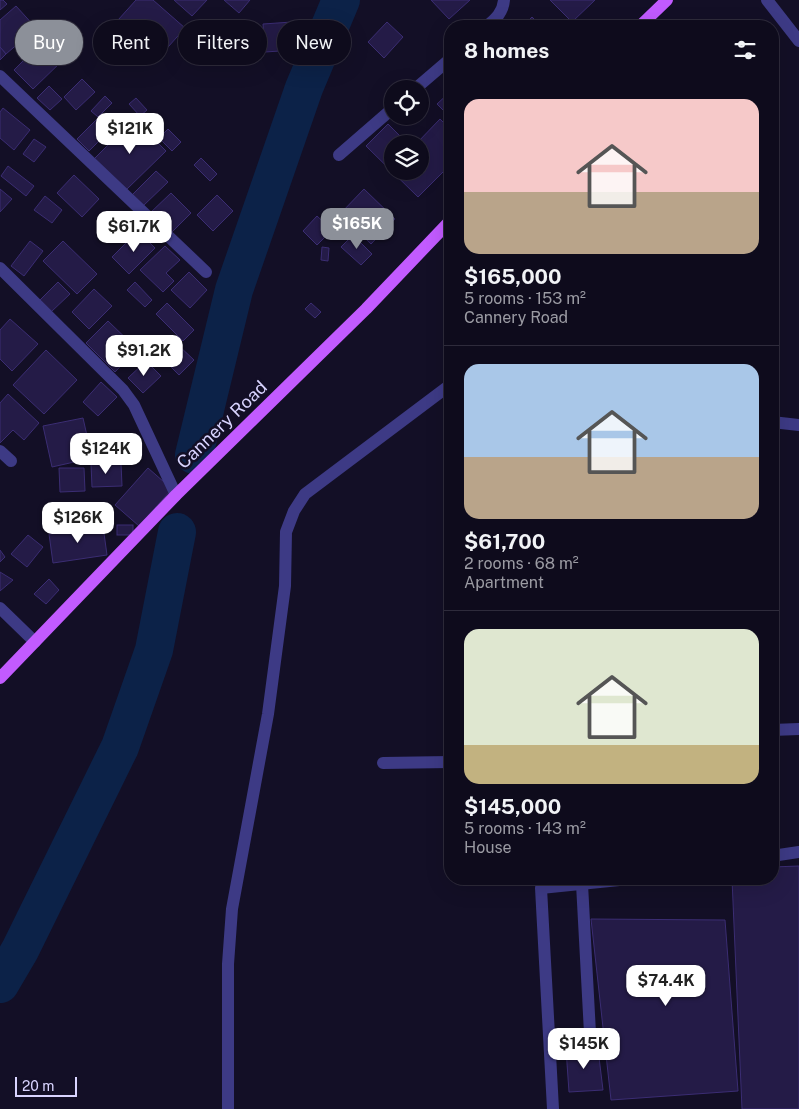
<!DOCTYPE html>
<meta charset="utf-8">
<style>
body{margin:0;font-family:"Public Sans",sans-serif;background:#171425;color:#f1f3f6;height:100vh;display:flex;flex-direction:column;font-size:19px;white-space:nowrap}
*{box-sizing:border-box;margin:0}
p{font-size:16px;color:#9b9ba3}
.icon{flex:none;width:28px;height:28px;fill:none;stroke:currentColor;stroke-width:2;stroke-linecap:round;stroke-linejoin:round}
.map{position:relative;flex:1;overflow:hidden}
.side{position:absolute;left:444px;top:20px;width:335px;height:865px;display:flex;flex-direction:column;background:#0e0b1c;border-radius:20px;box-shadow:0 5px 20px #0002,0 0 0 1px #2e2b3b}
.side>*{flex:none}
.banner{position:absolute;left:15px;top:20px;width:354px;height:45px;display:flex;gap:10px}
.buttons{position:absolute;left:384px;top:80px;display:grid;gap:10px}
.buttons a{display:grid;place-items:center;width:45px;height:45px;border-radius:50%;background:#0e0b1c;box-shadow:0 5px 20px #0002,0 0 0 1px #2e2b3b;font-size:25px}
.scale{position:absolute;left:15px;bottom:12px;width:62px;box-sizing:border-box;padding-left:5px;border:2px solid #d9d4ff;border-top:0;font-size:14px;line-height:18px;white-space:nowrap;color:#d9d4ff;-webkit-text-stroke:4px #130f26;paint-order:stroke}
.price{position:absolute;translate:-50% -42px;padding:0 11px;border-radius:10px;background:#fff;color:#222;font-size:16px;line-height:32px;filter:drop-shadow(0 1px 2px #0008)}
.price::after{content:'';position:absolute;left:50%;top:30px;width:15px;height:11px;margin-left:-8px;background:inherit;clip-path:polygon(0 0,100% 0,50% 100%)}
.price.selected{background:#8c9099;color:#fff}
ul{padding:0;list-style:none}
li{display:grid;align-content:center;gap:10px;height:265px;padding:0 20px}
li+li{border-top:1px solid #2e2b3b}
li span{display:grid;place-items:center;height:155px;border-radius:15px;color:#555}
li>.icon{margin-inline-start:auto}
span .icon{width:90px;height:90px;fill:#fffc;stroke-width:1}
li b{font-size:21px}
h2{display:flex;justify-content:space-between;align-items:center;height:60px;padding:0 20px;font-size:21px}
.chip{padding:0 18px;border-radius:22px;background:#0e0b1c;box-shadow:0 5px 20px #0002,0 0 0 1px #2e2b3b;font-size:18px;line-height:45px}
.chip.selected{background:#8c9099;color:#fff}
.map>svg:first-child{display:block}
.lines{fill:none;stroke-linecap:round;stroke-linejoin:round}
.river{stroke:#0c2248;stroke-width:38}
.building{fill:#241b47;stroke:#3b2d73}
.minor{stroke:#3d3a85;stroke-width:12}
.major{stroke:#c25bff;stroke-width:12}
.labels{text-anchor:middle;stroke-width:5;stroke-linejoin:round;paint-order:stroke}
.street-label{font-size:18px;fill:#d9d4ff;stroke:#130f26}
</style>
<div class="map">
<svg width="799" height="1109" viewBox="0 0 799 1109">
<rect width="100%" height="100%" fill="#130f26"/>
<g class="lines">
<g class="river">
<polyline points="194,455 234,290 304,88 341,0"/>
<polyline points="0,984 20,950 120,747 154,650 177,532"/>
</g>
</g>
<g class="building">
<polygon points="0,0 3,0 7,4 0,10"/>
<polygon points="136,0 153,0 185,28 160,56 143,42 123,65 107,51 127,28 118,20"/>
<polygon points="174,0 207,0 192,16"/>
<polygon points="224,0 250,0 239,13"/>
<polygon points="431,0 470,0 449,19"/>
<polygon points="550,0 595,0 572,22"/>
<polygon points="16,6 36,28 6,54 0,47 0,20"/>
<polygon points="532,17 541,26 523,26"/>
<polygon points="292,22 295,50 265,52 263,24"/>
<polygon points="387,22 403,37 384,58 368,42"/>
<polygon points="64,28 70,34 55,49 49,43"/>
<polygon points="45,39 64,59 33,89 14,70"/>
<polygon points="0,47 6,54 0,60"/>
<polygon points="82,79 95,92 76,110 64,97"/>
<polygon points="49,86 62,99 50,110 37,98"/>
<polygon points="450,92 450,117 437,104"/>
<polygon points="105,96 112,103 98,117 91,111"/>
<polygon points="136,98 147,110 140,116 129,104"/>
<polygon points="3,108 30,130 14,150 0,138 0,112"/>
<polygon points="97,119 109,131 89,151 77,139"/>
<polygon points="134,119 166,151 126,190 94,159"/>
<polygon points="440,119 450,129 450,165 418,197 366,146 388,124 408,144 392,144 392,171 420,171 420,144 416,144"/>
<polygon points="168,129 181,142 172,151 159,138"/>
<polygon points="34,139 46,147 34,162 23,154"/>
<polygon points="201,158 217,174 210,181 194,165"/>
<polygon points="8,166 34,186 26,196 1,176"/>
<polygon points="156,171 168,182 143,206 132,195"/>
<polygon points="74,175 99,199 82,217 57,193"/>
<polygon points="0,189 12,199 0,212"/>
<polygon points="364,189 395,219 371,244 340,214"/>
<polygon points="171,193 191,213 170,234 149,214"/>
<polygon points="217,195 233,211 213,231 197,215"/>
<polygon points="45,196 62,210 52,223 34,210"/>
<polygon points="317,216 332,230 317,245 303,231"/>
<polygon points="115,218 128,231 115,243 103,230"/>
<polygon points="138,231 155,248 129,274 112,257"/>
<polygon points="353,235 372,254 361,265 341,247"/>
<polygon points="30,241 43,251 24,276 11,266"/>
<polygon points="63,241 97,274 77,294 43,261"/>
<polygon points="165,246 180,260 166,273 174,281 163,292 140,270"/>
<polygon points="322,247 329,248 328,261 321,260"/>
<polygon points="189,272 207,290 190,308 171,290"/>
<polygon points="58,282 70,294 51,312 40,300"/>
<polygon points="135,282 152,300 145,307 127,290"/>
<polygon points="94,289 112,306 89,329 72,312"/>
<polygon points="167,303 194,330 183,341 156,314"/>
<polygon points="311,303 321,312 315,318 305,309"/>
<polygon points="10,319 38,344 12,371 0,359 0,330"/>
<polygon points="108,321 137,349 115,372 86,343"/>
<polygon points="178,345 194,360 179,375 163,359"/>
<polygon points="46,350 77,380 44,414 13,385"/>
<polygon points="146,361 161,376 143,393 128,378"/>
<polygon points="101,382 117,397 98,416 83,402"/>
<polygon points="8,394 39,423 24,440 13,430 0,443 0,403"/>
<polygon points="83,418 92,458 52,467 43,426"/>
<polygon points="121,463 122,486 92,487 91,464"/>
<polygon points="59,468 84,468 85,491 60,492"/>
<polygon points="148,468 172,489 139,526 115,505"/>
<rect x="117" y="525" width="16" height="10"/>
<polygon points="103,526 107,555 53,563 49,534"/>
<polygon points="28,535 43,547 27,567 11,554"/>
<polygon points="0,550 5,557 0,562"/>
<polygon points="0,572 13,580 0,591"/>
<polygon points="49,579 59,590 46,604 34,594"/>
<polygon points="799,866 799,1109 742,1109 732,879 772,879 772,867"/>
<polygon points="591,919 725,920 738,1091 611,1100"/>
<polygon points="566,1049 598,1049 603,1090 569,1092"/>
</g>
<g class="lines">
<g class="minor">
<polyline points="767,0 799,41"/>
<path d="M487,26c9,-7 16,-14 17,-26"/>
<polyline points="0,76 206,272"/>
<polyline points="415,89 450,59"/>
<polyline points="339,155 392,109"/>
<polyline points="0,268 123,390 134,405 176,495"/>
<polyline points="772,422 799,425"/>
<polyline points="0,451 11,461"/>
<polyline points="0,608 35,642"/>
<polyline points="772,730 799,729"/>
<polyline points="383,763 450,762"/>
<polyline points="772,856 799,852"/>
<polyline points="582,884 590,1033"/>
<polyline points="228,1109 228,964 232,909 268,714 285,586 286,532 294,511 305,494 450,385"/>
<polyline points="553,1109 541,888 629,879"/>
</g>
<g class="major">
<polyline points="640,26 667,0"/>
<polyline points="0,678 176,495 366,309 450,221"/>
</g>
</g>
<g class="labels">
<g class="street-label">
<text transform="translate(222 425) rotate(-44)" y="6">Cannery Road</text>
</g>
</g>
</svg>
<div class="buttons">
<a><svg class="icon" aria-label="locate" viewBox="0 0 24 24"><circle cx="12" cy="12" r="6"/><path d="M12 2v4M12 18v4M2 12h4M18 12h4"/></svg></a>
<a><svg class="icon" aria-label="layers" viewBox="0 0 24 24"><path d="M12 4l9 5-9 5-9-5zM3 14l9 5 9-5"/></svg></a>
</div>
<div class="scale">20 m</div>
<b class="price" style="left:130px;top:155px">$121K</b>
<b class="price selected" style="left:357px;top:250px">$165K</b>
<b class="price" style="left:134px;top:253px">$61.7K</b>
<b class="price" style="left:144px;top:377px">$91.2K</b>
<b class="price" style="left:106px;top:475px">$124K</b>
<b class="price" style="left:78px;top:544px">$126K</b>
<b class="price" style="left:666px;top:1007px">$74.4K</b>
<b class="price" style="left:584px;top:1070px">$145K</b>
<div class="banner">
<a class="chip selected">Buy</a>
<a class="chip">Rent</a>
<a class="chip">Filters</a>
<a class="chip">New</a>
</div>
<section class="side">
<h2>8 homes<svg class="icon" aria-label="filters" viewBox="0 0 24 24"><path d="M4 7h16M4 17h16"/><circle cx="9" cy="7" r="2"/><circle cx="15" cy="17" r="2"/></svg></h2>
<ul>
<li><span style="background:linear-gradient(#f6c9c9 60%,#b9a48a 0)"><svg class="icon" aria-label="home" viewBox="0 0 24 24"><path d="M3 11l9-7 9 7M6 9v11h12V9"/></svg></span><div><b>$165,000</b><p>5 rooms · 153 m²</p><p>Cannery Road</p></div></li>
<li><span style="background:linear-gradient(#a9c7e8 60%,#b9a48a 0)"><svg class="icon" aria-label="home" viewBox="0 0 24 24"><path d="M3 11l9-7 9 7M6 9v11h12V9"/></svg></span><div><b>$61,700</b><p>2 rooms · 68 m²</p><p>Apartment</p></div></li>
<li><span style="background:linear-gradient(#dfe7d0 75%,#c2b280 0)"><svg class="icon" aria-label="home" viewBox="0 0 24 24"><path d="M3 11l9-7 9 7M6 9v11h12V9"/></svg></span><div><b>$145,000</b><p>5 rooms · 143 m²</p><p>House</p></div></li>
</ul>
</section>
</div>
